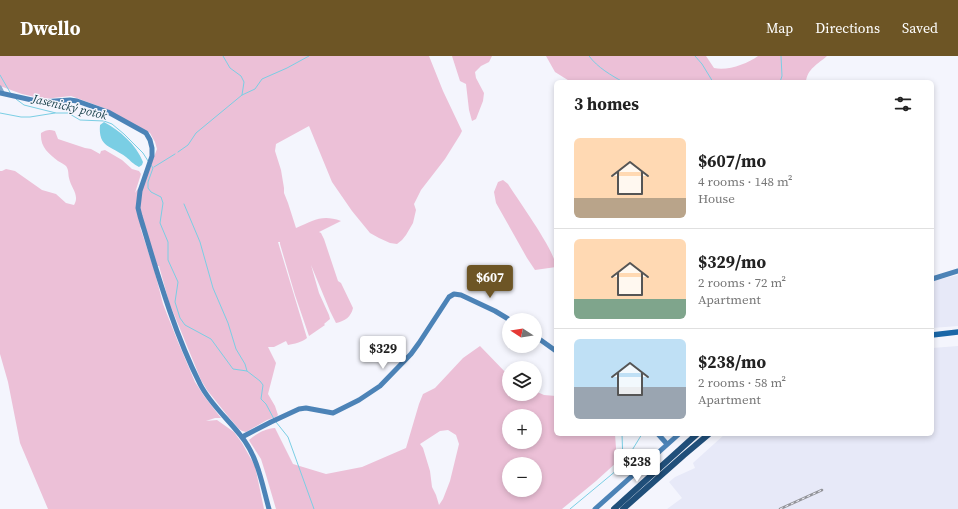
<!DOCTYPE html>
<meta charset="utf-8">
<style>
body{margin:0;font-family:"Source Serif 4",serif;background:#f6f6f6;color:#222;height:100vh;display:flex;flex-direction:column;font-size:15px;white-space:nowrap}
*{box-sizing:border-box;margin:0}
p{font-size:13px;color:#767676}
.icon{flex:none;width:22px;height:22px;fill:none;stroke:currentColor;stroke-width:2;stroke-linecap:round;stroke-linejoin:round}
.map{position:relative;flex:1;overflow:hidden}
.details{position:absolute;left:554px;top:24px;width:380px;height:356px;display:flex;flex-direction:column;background:#fff;border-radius:6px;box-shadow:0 2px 6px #0003}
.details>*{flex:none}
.needle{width:26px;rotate:282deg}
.tools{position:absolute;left:502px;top:257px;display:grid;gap:8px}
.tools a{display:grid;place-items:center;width:40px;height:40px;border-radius:50%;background:#fff;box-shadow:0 2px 6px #0003;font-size:20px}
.price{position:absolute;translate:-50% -34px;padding:0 9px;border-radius:4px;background:#fff;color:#222;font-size:13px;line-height:26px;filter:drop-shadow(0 1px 2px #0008)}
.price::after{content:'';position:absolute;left:50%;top:24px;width:12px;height:9px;margin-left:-6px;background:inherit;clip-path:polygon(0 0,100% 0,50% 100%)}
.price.current{background:#6d5525;color:#fff}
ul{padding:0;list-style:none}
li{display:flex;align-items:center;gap:12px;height:100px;padding:0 20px}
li+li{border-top:1px solid #e0e0e0}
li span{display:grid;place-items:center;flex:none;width:112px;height:80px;border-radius:6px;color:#555}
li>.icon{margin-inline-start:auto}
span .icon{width:48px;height:48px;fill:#fffc;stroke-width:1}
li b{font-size:17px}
h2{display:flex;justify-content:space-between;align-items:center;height:48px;padding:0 20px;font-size:17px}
header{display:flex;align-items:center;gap:24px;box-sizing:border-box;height:56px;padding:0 20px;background:#6d5525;color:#fff}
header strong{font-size:19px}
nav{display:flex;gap:22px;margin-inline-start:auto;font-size:14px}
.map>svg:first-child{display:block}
.built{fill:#e7e9f8}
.green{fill:#ecc0d7;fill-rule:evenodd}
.water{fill:#7acee4}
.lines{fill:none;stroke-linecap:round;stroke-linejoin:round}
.stream{stroke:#7acee4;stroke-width:1}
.street{stroke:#85a9cd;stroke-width:3.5}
.secondary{stroke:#4c83b7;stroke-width:5}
.primary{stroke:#1966a7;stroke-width:5.5}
.highway{stroke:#204f7a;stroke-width:6}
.rail-casing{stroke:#93949a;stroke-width:2.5}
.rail{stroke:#f4f5fd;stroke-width:1;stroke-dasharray:3;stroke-linecap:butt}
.labels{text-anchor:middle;stroke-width:3;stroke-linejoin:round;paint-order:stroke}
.water-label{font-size:12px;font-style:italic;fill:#1a414b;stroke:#f4f5fd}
</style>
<header>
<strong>Dwello</strong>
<nav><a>Map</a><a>Directions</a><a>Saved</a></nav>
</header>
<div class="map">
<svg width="958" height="453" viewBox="0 0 958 453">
<rect width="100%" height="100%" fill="#f4f5fd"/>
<g class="built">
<polygon points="958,219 958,270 932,272 932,225"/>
<polygon points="958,290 958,453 667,453 682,442 669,426 675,421 695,412 693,407 694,406 725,378 932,378 932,292"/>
</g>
<g class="green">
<path d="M0,0h429l14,35 19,40 -2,4 -15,24 -24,31 -7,14 2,6 -3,13 -7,12 -4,5 -5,4 -7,-1 -11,-5 -9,-5 -18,-22 -20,-29 -23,-56 -33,18 -1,7 6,19 3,18v5l4,10 8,25c18,-7 25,-14 45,-7l-22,11 2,1 3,6 14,42 3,2 12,25c-2,9 -8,13 -17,15l-6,-12 -19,-46 8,28 10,22 1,4 -6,5 1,1 -16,11 -14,-41 -15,-51v-2h-2l29,96c-5,4 -13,6 -19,7l-2,-4 -12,6h-6l8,16 -8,31 7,12 3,9 -2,2 -9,3 -21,12 -4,-1 -3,-2 -12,-14 -20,-25 -6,-10 -32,-78 -10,-36h-2l-10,-32 -7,-7 14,42 9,35 15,38 17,40 9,14 17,22h-6l-9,3 11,-1 17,12 8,11 13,23 9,43h-216l-28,-66 -12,-61 -8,-28v-183h2l4,-2 9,2 27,19 14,4 10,9 8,2c6,-10 -3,-17 -5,-27 -1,-4 0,-8 -3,-12 -2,-2 -5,-3 -8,-5 -10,-8 -18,-14 -17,-28 5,-3 8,-4 14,-2l3,8 27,9 6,1 9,5 1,-3 4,-1 17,10 10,9 7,2 2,3 -6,19 11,-16 11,-28 -2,-7 -5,-9 -46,-25 -33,-12 -27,3 -22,-5 -22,-8z"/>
<polygon points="452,0 492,0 489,6 481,10 475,16 476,22 484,37 483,45 476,63 472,65 469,54 466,28 460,25"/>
<path d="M546,0h160l8,12c14,3 33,-4 44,-12h69c-9,8 -20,13 -21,26h-235l-16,-10z"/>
<path d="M503,124l5,4c10,16 48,68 48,83l-21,3 -8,-12 -31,-55 -2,-11 4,-10z"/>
<path d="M480,290l29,30v18h26v-3l9,4 12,1v38h59l2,28 -21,19 -34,28h-286l-10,-34 -5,-16 -11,-17 -1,-2c7,-6 17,-12 26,-12l18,36 33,10 36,-7 44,-19 13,-44 4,-10 12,-6 28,-30zM509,360h26v26h-26zM448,374l8,5 3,9 -9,37 -7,18 -4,6 -3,-10 -4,-8 -2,-16 -7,-23 -3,-4 20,-13zM509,408h26v26h-26z"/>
</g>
<path class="water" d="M104,66c16,9 32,22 39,40l-1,3 -3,2c-6,-3 -8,-6 -13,-10 -14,-11 -28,-9 -26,-32z"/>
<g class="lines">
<g class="stream">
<polyline points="223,0 230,12 241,20 244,26 242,39"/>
<path d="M589,0c9,12 22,19 34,26"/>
<polyline points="695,0 702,8 713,26"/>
<polyline points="0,19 11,38"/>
<polyline points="780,26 782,20 781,0"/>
<polyline points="16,43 24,49 56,57 68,57 80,64 104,65 112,68 124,78 143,97 148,105"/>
<polyline points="0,57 21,61 30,61 55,57"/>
<polyline points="178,96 188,89 196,77 242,39 255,33 262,23 287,12 309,0"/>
<polyline points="151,109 153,112 148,126 148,132 151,136 161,141 163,147 160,167 168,186 168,204 178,226 175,246 180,262 185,269 211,283 233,313 247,315 260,325 263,329 261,343 266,348 274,363"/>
<polyline points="154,111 175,98"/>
<polyline points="184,148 200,186 213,232 228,267 236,293 245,308 247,315"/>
<polyline points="276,366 288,381 314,453"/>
<polyline points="622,378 623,407"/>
<polyline points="570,453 623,409 642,378"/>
</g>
<polyline class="street" points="0,31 3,37"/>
<g class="secondary">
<path d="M0,37l41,9 29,-2 7,1 31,11 38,21 4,7 2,8v8l-12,35 -2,17 2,8c17,56 33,114 60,168 10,20 28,35 41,52 17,21 21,48 28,73"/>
<polyline points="932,223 958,215"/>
<polyline points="535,280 556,295"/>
<polyline points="658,378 667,388"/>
<polyline points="242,381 271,366 299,353 306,352 333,357 359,344 380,330 411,298 419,287 449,241 454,238 461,239 495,255 510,264"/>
<polyline points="595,453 679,378"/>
</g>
<polyline class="primary" points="932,279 958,276"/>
<g class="highway">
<polyline points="614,453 697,378"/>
<polyline points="623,453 684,399 709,378"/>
</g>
<defs>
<polyline id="rail" points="780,453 822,434"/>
</defs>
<use href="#rail" class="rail-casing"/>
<use href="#rail" class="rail"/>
</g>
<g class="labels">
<g class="water-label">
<text transform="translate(70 51) rotate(13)" y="4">Jasenický potok</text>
</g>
</g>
</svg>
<div class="tools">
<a><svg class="needle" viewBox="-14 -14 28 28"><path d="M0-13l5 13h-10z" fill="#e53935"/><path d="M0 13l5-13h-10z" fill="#767676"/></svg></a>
<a><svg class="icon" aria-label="layers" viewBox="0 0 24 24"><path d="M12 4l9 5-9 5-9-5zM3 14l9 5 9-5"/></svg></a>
<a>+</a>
<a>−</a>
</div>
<b class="price current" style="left:490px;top:243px">$607</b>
<b class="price" style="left:383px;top:314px">$329</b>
<b class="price" style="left:637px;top:427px">$238</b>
<section class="details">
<h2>3 homes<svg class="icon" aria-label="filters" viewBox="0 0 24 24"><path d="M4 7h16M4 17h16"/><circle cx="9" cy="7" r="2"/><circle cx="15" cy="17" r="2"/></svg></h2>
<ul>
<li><span style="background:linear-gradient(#ffd9b3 75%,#b9a48a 0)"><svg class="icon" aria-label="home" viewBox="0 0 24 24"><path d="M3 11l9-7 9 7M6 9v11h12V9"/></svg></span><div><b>$607/mo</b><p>4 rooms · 148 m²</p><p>House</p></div></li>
<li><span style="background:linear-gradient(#ffd9b3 75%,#7fa58c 0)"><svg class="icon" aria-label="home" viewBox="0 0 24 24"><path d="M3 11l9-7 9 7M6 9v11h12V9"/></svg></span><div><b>$329/mo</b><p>2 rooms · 72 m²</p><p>Apartment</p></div></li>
<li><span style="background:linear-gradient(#bfe0f5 60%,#9aa5b1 0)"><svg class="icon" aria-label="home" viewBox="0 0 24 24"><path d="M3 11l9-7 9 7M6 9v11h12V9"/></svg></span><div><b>$238/mo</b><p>2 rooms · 58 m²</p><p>Apartment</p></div></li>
</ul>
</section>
</div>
